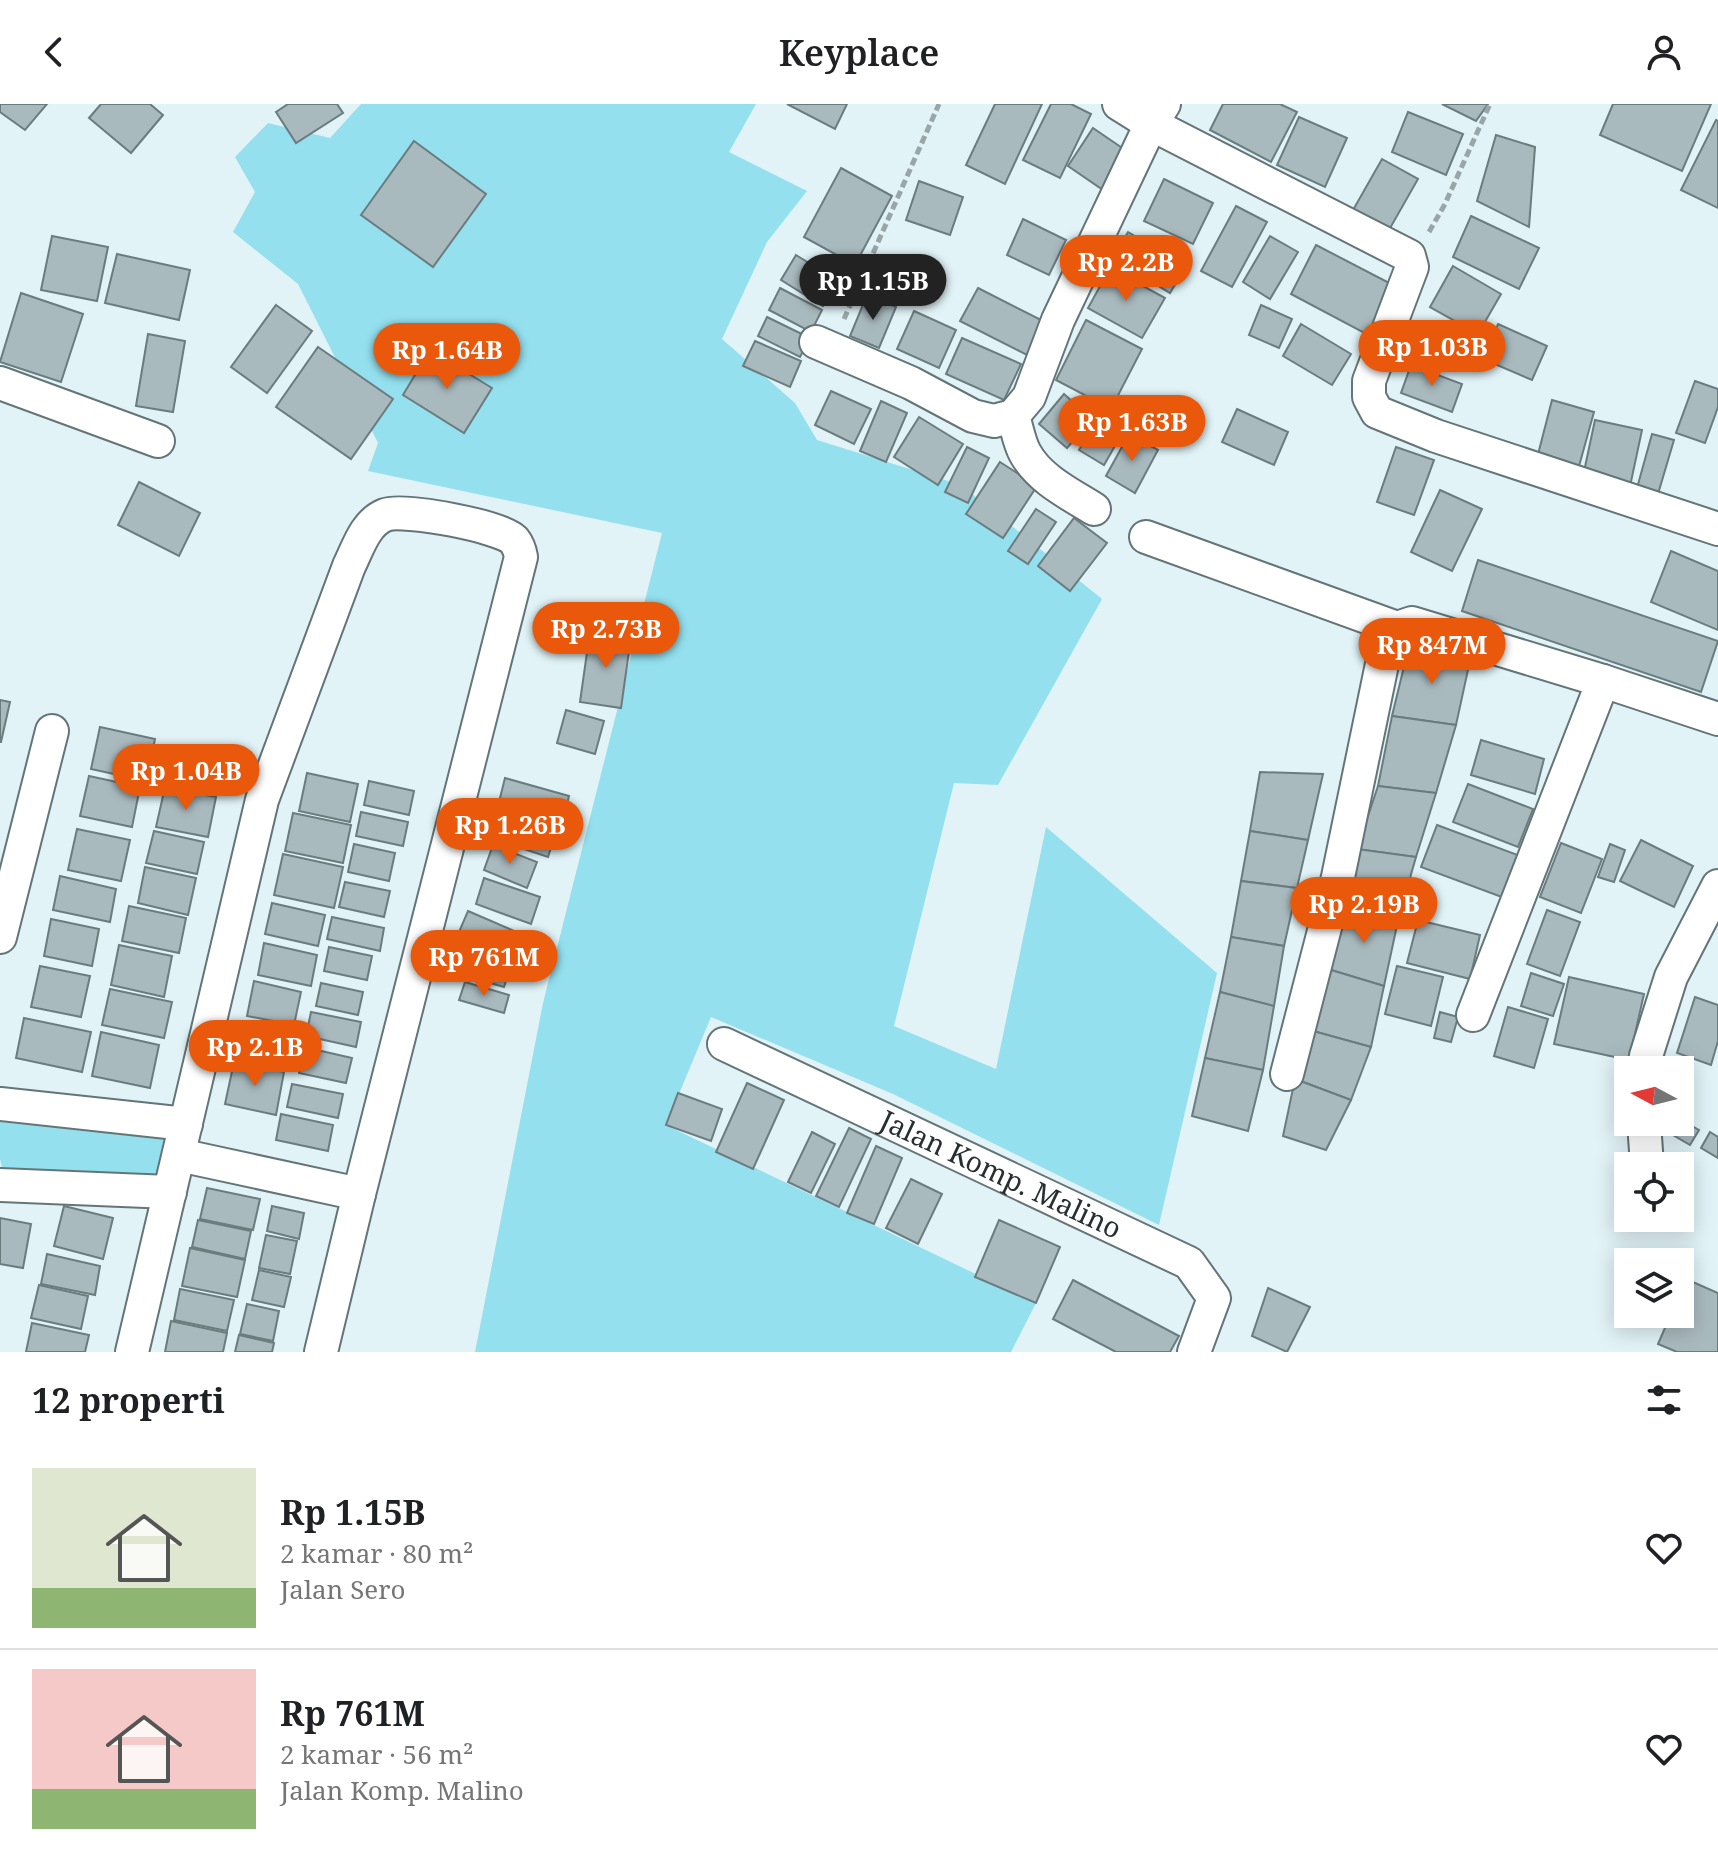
<!DOCTYPE html>
<html lang="id">
<meta charset="utf-8">
<style>
body{margin:0;font-family:"Noto Serif",serif;background:#f2f2f2;color:#202124;height:100vh;display:flex;flex-direction:column;font-size:30px;white-space:nowrap}
*{box-sizing:border-box;margin:0}
p{font-size:26px;color:#757577}
.icon{flex:none;width:44px;height:44px;fill:none;stroke:currentColor;stroke-width:2;stroke-linecap:round;stroke-linejoin:round}
.map{position:relative;height:1248px;overflow:hidden}
.panel{display:flex;flex-direction:column;background:#fff;flex:1}
.panel>*{flex:none}
.needle{width:52px;rotate:277deg}
.controls{position:absolute;left:1614px;top:952px;display:grid;gap:16px}
.controls a{display:grid;place-items:center;width:80px;height:80px;border-radius:0px;background:#fff;box-shadow:0 4px 20px #0003;font-size:40px}
.price{position:absolute;translate:-50% -68px;padding:0 18px;border-radius:28px;background:#ea580c;color:#fff;font-size:26px;line-height:52px;filter:drop-shadow(0 2px 4px #0008)}
.price::after{content:'';position:absolute;left:50%;top:48px;width:24px;height:18px;margin-left:-12px;background:inherit;clip-path:polygon(0 0,100% 0,50% 100%)}
.price.current{background:#222;color:#fff}
ul{padding:0;list-style:none}
li{display:flex;align-items:center;gap:24px;height:200px;padding:0 32px}
li+li{border-top:2px solid #e0e0e0}
li span{display:grid;place-items:center;flex:none;width:224px;height:160px;border-radius:0px;color:#555}
li>.icon{margin-inline-start:auto}
span .icon{width:96px;height:96px;fill:#fffc;stroke-width:1}
li b{font-size:34px}
h2{display:flex;justify-content:space-between;align-items:center;height:96px;padding:0 32px;font-size:34px}
header{display:flex;justify-content:space-between;align-items:center;height:104px;padding:0 32px;background:#fff;font-size:36px;font-weight:600}
.map>svg:first-child{display:block}
.green{fill:#94e0ee}
.building{fill:#a9babe;stroke:#6b7c7f;stroke-width:2}
.lines{fill:none;stroke-linecap:round;stroke-linejoin:round}
.street-casing{stroke:#647578;stroke-width:36}
.path{stroke:#99a6a9;stroke-width:5;stroke-dasharray:8 4;stroke-linecap:butt}
.street{stroke:#fff;stroke-width:32}
.labels{text-anchor:middle;stroke-width:6;stroke-linejoin:round;paint-order:stroke}
.street-label{font-size:28px;fill:#282f30;stroke:#fff}
</style>
<header><svg class="icon" aria-label="back" viewBox="0 0 24 24"><path d="M15 5l-7 7 7 7"/></svg>Keyplace<svg class="icon" aria-label="person" viewBox="0 0 24 24"><circle cx="12" cy="8" r="4"/><path d="M4 21q1-7 8-7t8 7"/></svg></header>
<div class="map">
<svg width="1718" height="1248" viewBox="0 0 1718 1248">
<rect width="100%" height="100%" fill="#e1f3f7"/>
<g class="green">
<polygon points="361,0 756,0 729,48 807,87 767,138 722,235 795,299 817,336 961,381 1102,495 998,681 954,679 894,922 996,965 1046,723 1217,869 1159,1121 893,990 711,913 666,1021 1036,1199 1011,1248 475,1248 543,899 662,429 368,367 378,339 298,180 233,128 255,88 235,53 268,19 330,34"/>
<polygon points="0,1016 176,1030 151,1102 7,1084 0,1055"/>
</g>
<g class="building">
<polygon points="0,0 47,0 25,26 0,8"/>
<polygon points="101,0 150,0 163,11 131,49 89,14"/>
<polygon points="288,0 337,0 343,9 296,39 276,8"/>
<polygon points="787,0 847,0 835,25"/>
<polygon points="995,0 1042,0 1005,80 966,61"/>
<polygon points="1051,0 1071,0 1091,10 1060,74 1023,56"/>
<polygon points="1223,0 1280,0 1297,8 1271,58 1210,26"/>
<polygon points="1442,0 1488,0 1476,17"/>
<polygon points="1613,0 1711,0 1682,67 1600,31"/>
<polygon points="1408,8 1463,30 1446,71 1392,48"/>
<polygon points="1299,13 1347,34 1325,83 1277,61"/>
<polygon points="1716,16 1718,17 1718,104 1681,86"/>
<polygon points="1093,24 1131,50 1106,88 1068,62"/>
<polygon points="1496,31 1535,43 1529,123 1477,97"/>
<polygon points="414,37 486,90 433,163 361,111"/>
<polygon points="1382,55 1418,75 1389,126 1353,106"/>
<polygon points="841,64 892,92 855,161 804,133"/>
<polygon points="1164,75 1213,99 1193,140 1144,117"/>
<polygon points="919,77 963,93 950,131 906,116"/>
<polygon points="1236,102 1267,118 1232,183 1201,167"/>
<polygon points="1471,112 1539,144 1519,185 1453,153"/>
<polygon points="1023,115 1066,136 1049,171 1007,151"/>
<polygon points="1128,128 1186,162 1170,189 1113,154"/>
<polygon points="52,132 108,143 97,197 41,186"/>
<polygon points="1270,132 1298,148 1270,195 1243,178"/>
<polygon points="1316,141 1395,182 1370,232 1291,190"/>
<polygon points="117,150 190,166 179,216 105,199"/>
<polygon points="796,151 838,177 823,202 781,176"/>
<polygon points="1453,162 1501,190 1478,230 1430,203"/>
<polygon points="1110,164 1165,194 1142,234 1088,204"/>
<polygon points="780,184 822,206 811,228 769,206"/>
<polygon points="978,184 1047,219 1029,252 960,217"/>
<polygon points="21,189 83,210 61,278 0,258"/>
<polygon points="867,191 896,203 879,244 850,232"/>
<polygon points="276,201 312,227 267,289 231,263"/>
<polygon points="1261,201 1292,215 1279,244 1249,231"/>
<polygon points="914,207 956,226 939,264 897,245"/>
<polygon points="767,213 810,234 800,253 758,232"/>
<polygon points="1086,216 1142,245 1111,305 1056,276"/>
<polygon points="1301,220 1351,250 1332,281 1283,252"/>
<polygon points="1498,220 1547,242 1532,276 1483,255"/>
<polygon points="148,230 185,237 173,308 136,302"/>
<polygon points="962,234 1021,260 1004,296 946,270"/>
<polygon points="755,237 801,257 790,283 743,262"/>
<polygon points="318,243 393,295 351,355 276,303"/>
<polygon points="430,246 492,284 464,329 403,291"/>
<polygon points="1411,261 1462,280 1452,308 1401,289"/>
<polygon points="1695,277 1718,285 1718,303 1705,339 1676,329"/>
<polygon points="831,287 871,305 854,340 815,321"/>
<polygon points="1064,290 1092,315 1067,344 1039,320"/>
<polygon points="1552,296 1594,308 1576,373 1535,362"/>
<polygon points="881,297 907,309 886,358 860,347"/>
<polygon points="1237,305 1288,328 1274,361 1222,338"/>
<polygon points="1100,312 1124,326 1104,361 1079,346"/>
<polygon points="919,313 963,340 938,381 894,353"/>
<polygon points="1595,316 1642,326 1629,387 1582,377"/>
<polygon points="1129,330 1158,346 1135,389 1106,372"/>
<polygon points="1652,330 1674,336 1658,390 1637,384"/>
<polygon points="967,343 989,354 968,399 945,388"/>
<polygon points="1396,343 1434,356 1414,411 1377,398"/>
<polygon points="1000,358 1037,382 1003,434 966,410"/>
<polygon points="139,378 200,409 179,452 118,421"/>
<polygon points="1440,386 1482,405 1452,467 1411,448"/>
<polygon points="1036,405 1056,418 1028,460 1008,447"/>
<polygon points="1074,414 1107,439 1070,487 1038,462"/>
<polygon points="1671,447 1718,467 1718,526 1651,498"/>
<polygon points="1478,456 1718,537 1701,588 1462,507"/>
<polygon points="590,527 631,533 621,604 580,598"/>
<polygon points="1409,542 1471,552 1456,621 1392,612"/>
<polygon points="0,596 10,598 1,638 0,638"/>
<polygon points="566,606 604,617 595,650 557,639"/>
<polygon points="1392,612 1456,621 1436,689 1378,682"/>
<polygon points="100,623 155,635 146,677 91,665"/>
<polygon points="1481,636 1544,655 1535,690 1471,671"/>
<polygon points="176,644 231,656 224,688 170,676"/>
<polygon points="1260,668 1323,670 1308,736 1250,727"/>
<polygon points="307,669 358,680 350,718 299,707"/>
<polygon points="89,672 140,683 132,723 80,712"/>
<polygon points="505,674 569,692 562,720 498,702"/>
<polygon points="369,677 414,687 409,711 364,701"/>
<polygon points="1468,680 1533,705 1518,743 1453,718"/>
<polygon points="1378,682 1436,689 1416,753 1357,745"/>
<polygon points="165,683 216,693 208,733 156,723"/>
<polygon points="361,708 408,718 403,742 356,732"/>
<polygon points="293,709 351,721 343,759 285,747"/>
<polygon points="500,709 556,728 548,753 491,734"/>
<polygon points="1437,721 1523,753 1507,795 1421,763"/>
<polygon points="77,725 130,736 121,777 68,766"/>
<polygon points="154,727 204,738 197,770 146,759"/>
<polygon points="1250,727 1308,736 1297,784 1241,777"/>
<polygon points="1641,736 1693,762 1674,803 1620,777"/>
<polygon points="1561,739 1602,755 1581,809 1540,793"/>
<polygon points="354,740 395,749 389,777 348,768"/>
<polygon points="1610,740 1625,746 1614,778 1598,773"/>
<polygon points="493,741 537,758 527,784 484,766"/>
<polygon points="1357,745 1416,753 1399,812 1341,804"/>
<polygon points="283,750 343,763 334,804 274,791"/>
<polygon points="145,763 196,774 188,811 138,799"/>
<polygon points="60,772 116,785 110,818 53,806"/>
<polygon points="484,774 540,793 531,820 476,800"/>
<polygon points="1241,777 1297,784 1284,842 1231,833"/>
<polygon points="345,778 390,787 384,813 339,803"/>
<polygon points="272,799 325,811 318,842 265,830"/>
<polygon points="129,802 186,814 179,849 122,837"/>
<polygon points="1341,804 1399,812 1384,882 1331,866"/>
<polygon points="1547,806 1580,818 1560,872 1527,860"/>
<polygon points="468,807 519,829 510,850 459,828"/>
<polygon points="332,813 384,824 380,847 327,835"/>
<polygon points="51,815 99,825 92,862 44,852"/>
<polygon points="1418,816 1480,831 1470,875 1407,859"/>
<polygon points="1231,833 1284,842 1274,902 1220,888"/>
<polygon points="464,837 514,853 504,883 455,869"/>
<polygon points="264,839 317,851 311,882 258,871"/>
<polygon points="119,841 172,852 164,893 111,881"/>
<polygon points="329,843 372,852 367,876 324,867"/>
<polygon points="40,862 90,872 81,913 31,903"/>
<polygon points="1397,862 1443,873 1431,922 1385,910"/>
<polygon points="1331,866 1384,882 1371,943 1313,927"/>
<polygon points="1531,869 1564,880 1553,912 1521,902"/>
<polygon points="1569,873 1644,890 1629,956 1554,940"/>
<polygon points="254,877 301,888 294,921 247,912"/>
<polygon points="465,878 509,891 504,909 459,896"/>
<polygon points="321,879 363,888 358,911 316,902"/>
<polygon points="110,885 172,898 164,934 102,921"/>
<polygon points="1220,888 1274,902 1263,966 1205,954"/>
<polygon points="1695,893 1718,901 1718,937 1711,961 1677,949"/>
<polygon points="1508,903 1548,915 1534,964 1494,952"/>
<polygon points="311,908 361,918 356,943 306,932"/>
<polygon points="1440,908 1458,913 1451,938 1434,934"/>
<polygon points="24,914 91,928 82,968 16,954"/>
<polygon points="244,922 293,933 287,963 238,952"/>
<polygon points="1313,927 1371,943 1351,996 1295,975"/>
<polygon points="101,928 159,941 150,984 92,972"/>
<polygon points="304,943 352,954 346,979 299,969"/>
<polygon points="1205,954 1263,966 1248,1027 1192,1012"/>
<polygon points="234,958 284,968 276,1011 225,1000"/>
<polygon points="1295,975 1351,996 1326,1046 1283,1032"/>
<polygon points="747,979 784,996 753,1065 716,1048"/>
<polygon points="292,980 343,990 338,1014 287,1003"/>
<polygon points="678,989 722,1005 711,1037 666,1021"/>
<polygon points="281,1010 333,1021 328,1047 276,1036"/>
<polygon points="1680,1015 1699,1026 1690,1041 1659,1023 1662,1018 1680,1018"/>
<polygon points="849,1024 871,1035 839,1103 816,1092"/>
<polygon points="812,1028 835,1040 811,1089 788,1078"/>
<polygon points="1710,1028 1718,1033 1718,1054 1701,1044"/>
<polygon points="876,1042 902,1054 874,1120 847,1109"/>
<polygon points="911,1075 942,1090 918,1140 886,1124"/>
<polygon points="207,1084 260,1095 253,1126 200,1115"/>
<polygon points="64,1102 113,1114 103,1155 54,1142"/>
<polygon points="272,1102 304,1109 299,1135 267,1127"/>
<polygon points="0,1114 31,1120 23,1164 0,1160"/>
<polygon points="198,1116 251,1127 245,1155 192,1143"/>
<polygon points="999,1116 1060,1143 1036,1199 975,1173"/>
<polygon points="266,1131 297,1137 290,1170 259,1164"/>
<polygon points="190,1144 245,1156 237,1193 182,1182"/>
<polygon points="47,1150 100,1162 95,1191 41,1180"/>
<polygon points="259,1166 291,1173 284,1203 252,1196"/>
<polygon points="1686,1175 1718,1189 1718,1248 1677,1248 1658,1240 1671,1210 1680,1210 1680,1189"/>
<polygon points="1073,1176 1179,1232 1170,1248 1116,1248 1053,1215"/>
<polygon points="39,1181 88,1192 81,1225 31,1214"/>
<polygon points="1268,1184 1310,1203 1287,1248 1252,1232"/>
<polygon points="180,1185 234,1196 227,1227 174,1216"/>
<polygon points="247,1200 279,1207 273,1237 240,1230"/>
<polygon points="171,1217 227,1229 223,1248 165,1248"/>
<polygon points="32,1219 89,1231 85,1248 26,1248"/>
<polygon points="239,1231 274,1239 272,1248 235,1248"/>
</g>
<g class="lines">
<defs>
<g id="street">
<polyline points="1119,0 1151,20 1409,152 1412,163 1369,277 1369,293 1377,308 1436,332 1718,425"/>
<polyline points="816,238 911,279 973,312 994,317 1013,312 1029,293 1058,216 1151,20 1164,0"/>
<polyline points="0,279 158,337"/>
<path d="M1013,312c4,12 6,26 12,37 14,26 45,41 69,56"/>
<polyline points="1146,433 1397,524"/>
<polyline points="0,833 52,627"/>
<polyline points="1473,911 1603,577"/>
<path id="s1" d="M724,940l465,219 25,35 -20,54"/>
<polyline points="1644,966 1646,952 1671,873 1718,782"/>
<polyline points="1287,970 1338,773 1387,536 1397,524 1412,519 1603,577 1718,615"/>
<polyline points="0,1000 186,1020"/>
<polyline points="1644,1018 1647,1062"/>
<polyline points="179,1051 359,1090 321,1248"/>
<polyline points="0,1081 170,1088"/>
<path d="M132,1248l130,-552 87,-234c9,-18 16,-43 36,-51 18,-7 115,11 129,25 4,5 6,11 7,17l-162,637"/>
</g>
</defs>
<use href="#street" class="street-casing"/>
<g class="path">
<polyline points="1429,128 1445,100 1490,0"/>
<polyline points="844,215 939,0"/>
</g>
<use href="#street" class="street"/>
</g>
<g class="labels">
<g class="street-label">
<text dy="10" stroke="none"><textPath href="#s1" startOffset="306">Jalan Komp. Malino</textPath></text>
</g>
</g>
</svg>
<div class="controls">
<a><svg class="needle" viewBox="-14 -14 28 28"><path d="M0-13l5 13h-10z" fill="#e53935"/><path d="M0 13l5-13h-10z" fill="#757577"/></svg></a>
<a><svg class="icon" aria-label="locate" viewBox="0 0 24 24"><circle cx="12" cy="12" r="6"/><path d="M12 2v4M12 18v4M2 12h4M18 12h4"/></svg></a>
<a><svg class="icon" aria-label="layers" viewBox="0 0 24 24"><path d="M12 4l9 5-9 5-9-5zM3 14l9 5 9-5"/></svg></a>
</div>
<b class="price" style="left:1126px;top:199px">Rp 2.2B</b>
<b class="price current" style="left:873px;top:218px">Rp 1.15B</b>
<b class="price" style="left:1432px;top:284px">Rp 1.03B</b>
<b class="price" style="left:447px;top:287px">Rp 1.64B</b>
<b class="price" style="left:1132px;top:359px">Rp 1.63B</b>
<b class="price" style="left:606px;top:566px">Rp 2.73B</b>
<b class="price" style="left:1432px;top:582px">Rp 847M</b>
<b class="price" style="left:186px;top:708px">Rp 1.04B</b>
<b class="price" style="left:510px;top:762px">Rp 1.26B</b>
<b class="price" style="left:1364px;top:841px">Rp 2.19B</b>
<b class="price" style="left:484px;top:894px">Rp 761M</b>
<b class="price" style="left:255px;top:984px">Rp 2.1B</b>
</div>
<section class="panel">
<h2>12 properti<svg class="icon" aria-label="filters" viewBox="0 0 24 24"><path d="M4 7h16M4 17h16"/><circle cx="9" cy="7" r="2"/><circle cx="15" cy="17" r="2"/></svg></h2>
<ul>
<li><span style="background:linear-gradient(#dfe7d0 75%,#8fb573 0)"><svg class="icon" aria-label="home" viewBox="0 0 24 24"><path d="M3 11l9-7 9 7M6 9v11h12V9"/></svg></span><div><b>Rp 1.15B</b><p>2 kamar · 80 m²</p><p>Jalan Sero</p></div><svg class="icon" aria-label="heart" viewBox="0 0 24 24"><path d="M12 20l-8-8c-3-5 5-10 8-4 3-6 11-1 8 4z"/></svg></li>
<li><span style="background:linear-gradient(#f6c9c9 75%,#8fb573 0)"><svg class="icon" aria-label="home" viewBox="0 0 24 24"><path d="M3 11l9-7 9 7M6 9v11h12V9"/></svg></span><div><b>Rp 761M</b><p>2 kamar · 56 m²</p><p>Jalan Komp. Malino</p></div><svg class="icon" aria-label="heart" viewBox="0 0 24 24"><path d="M12 20l-8-8c-3-5 5-10 8-4 3-6 11-1 8 4z"/></svg></li>
</ul>
</section>
